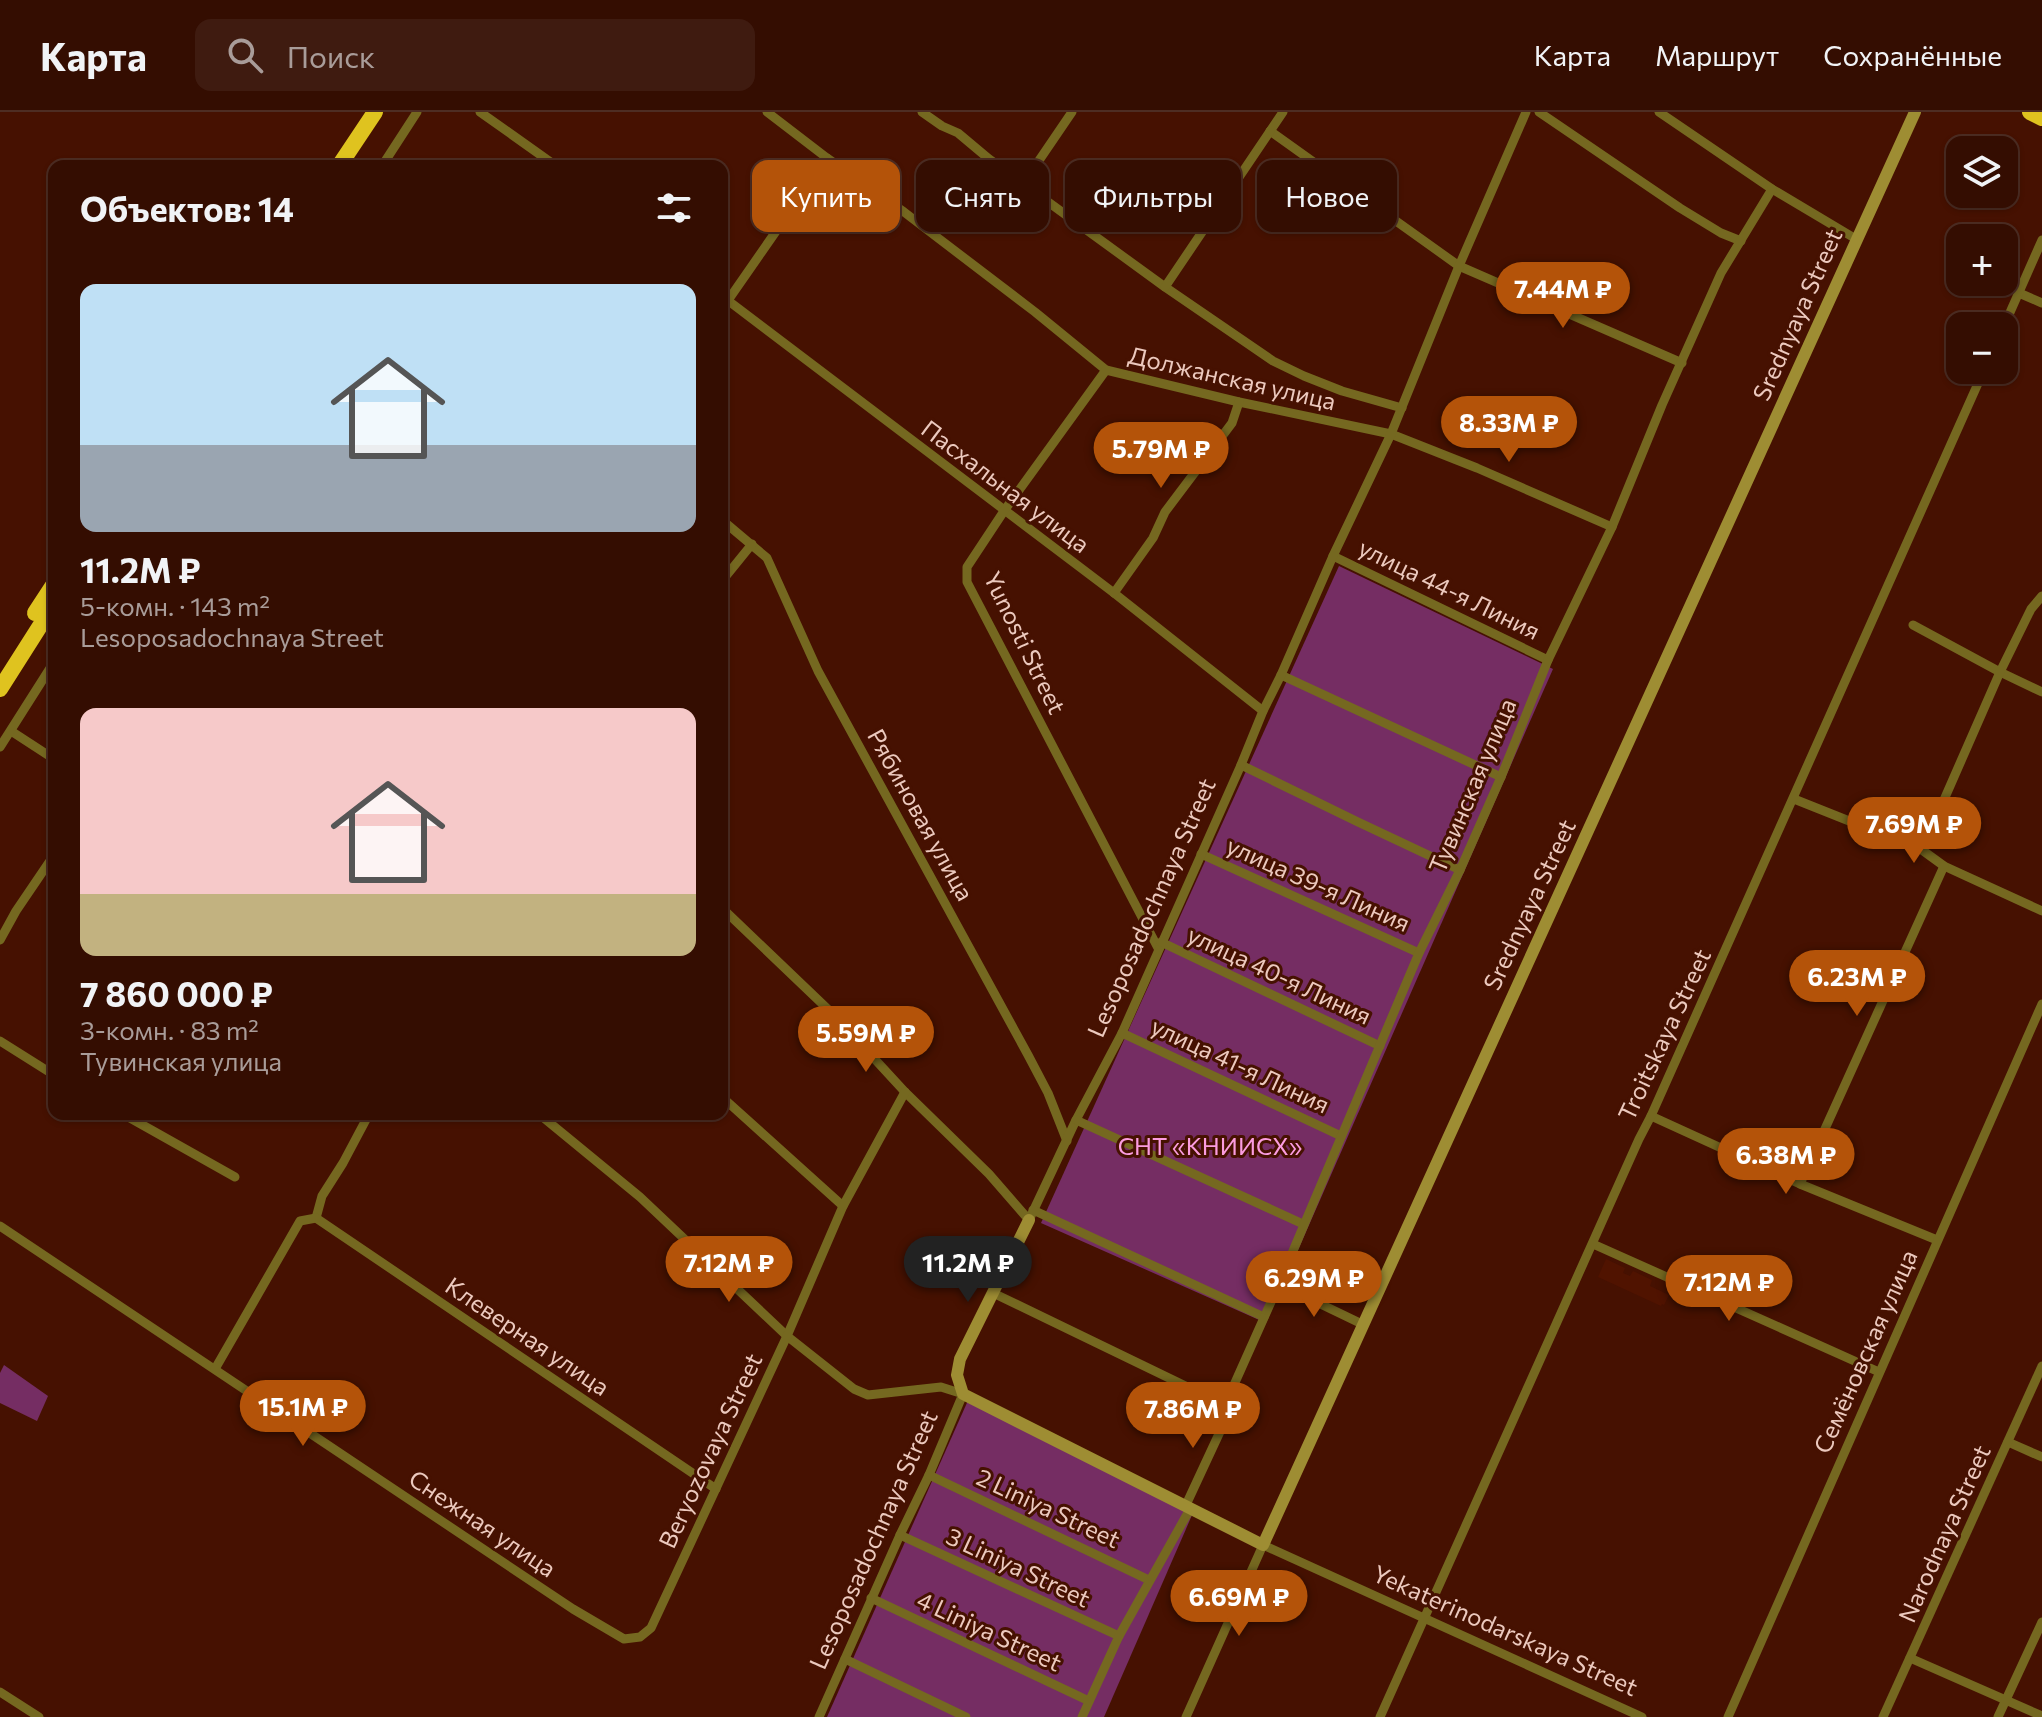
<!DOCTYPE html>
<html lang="ru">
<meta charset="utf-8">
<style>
body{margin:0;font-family:Commissioner,sans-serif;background:#3f1b10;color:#f1f3f6;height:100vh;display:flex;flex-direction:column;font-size:30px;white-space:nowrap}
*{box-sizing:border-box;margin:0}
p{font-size:26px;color:#a99c99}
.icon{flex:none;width:44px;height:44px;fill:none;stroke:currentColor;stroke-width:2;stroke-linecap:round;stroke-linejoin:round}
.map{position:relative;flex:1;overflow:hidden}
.drawer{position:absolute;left:48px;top:48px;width:680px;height:960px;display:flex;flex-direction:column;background:#340d01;border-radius:16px;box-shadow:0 2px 6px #0004,0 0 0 2px #4e2d23}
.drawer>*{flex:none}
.banner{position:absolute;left:752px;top:48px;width:760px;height:72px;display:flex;gap:16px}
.tools{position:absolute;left:1946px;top:24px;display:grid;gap:16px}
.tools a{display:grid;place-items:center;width:72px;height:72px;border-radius:16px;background:#340d01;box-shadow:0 2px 6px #0004,0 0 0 2px #4e2d23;font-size:40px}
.price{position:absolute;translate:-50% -68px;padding:0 18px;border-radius:28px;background:#b45309;color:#fff;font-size:26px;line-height:52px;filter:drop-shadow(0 2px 4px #0008)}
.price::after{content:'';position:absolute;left:50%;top:48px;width:24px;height:18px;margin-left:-12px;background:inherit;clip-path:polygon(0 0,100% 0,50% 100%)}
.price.on{background:#222;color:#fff}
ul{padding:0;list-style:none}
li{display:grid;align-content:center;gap:16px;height:424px;padding:0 32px}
li span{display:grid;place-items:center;height:248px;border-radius:16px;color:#555}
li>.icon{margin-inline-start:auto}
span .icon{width:144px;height:144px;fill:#fffc;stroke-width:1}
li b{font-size:34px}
h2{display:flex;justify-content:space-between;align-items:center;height:96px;padding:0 32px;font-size:34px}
.pill{padding:0 28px;border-radius:16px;background:#340d01;box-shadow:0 2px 6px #0004,0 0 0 2px #4e2d23;font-size:28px;line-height:72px}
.pill.on{background:#b45309;color:#fff}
header{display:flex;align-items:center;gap:48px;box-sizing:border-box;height:112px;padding:0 40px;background:#340d01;border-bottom:2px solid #4e2d23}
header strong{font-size:38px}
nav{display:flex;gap:44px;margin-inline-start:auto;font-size:28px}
.search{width:560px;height:72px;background:#3f1b10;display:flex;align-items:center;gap:20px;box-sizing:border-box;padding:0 28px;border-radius:16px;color:#a99c99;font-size:30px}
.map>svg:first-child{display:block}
.built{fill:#501300}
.green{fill:#752d63}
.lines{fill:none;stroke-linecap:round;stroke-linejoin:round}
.street{stroke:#756820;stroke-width:9}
.secondary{stroke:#9e8d33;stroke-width:12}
.highway{stroke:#dfc31f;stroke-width:16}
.labels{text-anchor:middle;stroke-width:6;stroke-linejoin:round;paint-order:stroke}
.street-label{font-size:24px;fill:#ecc9be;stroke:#461101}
.park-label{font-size:24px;fill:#fb9ce0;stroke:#461101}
</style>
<header>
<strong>Карта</strong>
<div class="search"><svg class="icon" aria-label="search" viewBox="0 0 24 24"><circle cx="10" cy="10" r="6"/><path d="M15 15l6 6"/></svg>Поиск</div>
<nav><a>Карта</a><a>Маршрут</a><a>Сохранённые</a></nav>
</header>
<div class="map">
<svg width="2042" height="1605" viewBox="0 0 2042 1605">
<rect width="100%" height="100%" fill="#461101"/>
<polygon class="built" points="1606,1147 1625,1156 1623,1161 1630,1164 1633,1159 1652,1168 1650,1174 1669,1183 1664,1193 1662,1192 1661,1194 1598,1165"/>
<g class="green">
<polygon points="1339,454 1553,557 1266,1211 1041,1111"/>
<polygon points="4,1253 48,1284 37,1309 0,1291 0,1261"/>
<polygon points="970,1284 1196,1394 1104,1605 827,1605"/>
</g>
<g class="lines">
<g class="street">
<polyline points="480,0 556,54"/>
<polyline points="767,0 827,46 904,100 1035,200 1106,258 1239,290 1391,322 1477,356 1612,415"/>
<polyline points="922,0 942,14 958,21 989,47 1165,175 1273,249 1304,264 1342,279 1402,296"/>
<polyline points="1539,0 1680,96 1721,121 1741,129"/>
<polyline points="1659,0 1772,77 1856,127"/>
<polyline points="1270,19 1459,154 1682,251"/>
<polyline points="382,54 417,0"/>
<polyline points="1011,99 1023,72 1072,0"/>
<polyline points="1165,175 1283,0"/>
<polyline points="2019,181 2042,191"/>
<polyline points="722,184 1114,481 1263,599"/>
<polyline points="722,197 827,46"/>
<polyline points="2004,214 2042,128"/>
<polyline points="1106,258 1004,399 967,455 967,470 1158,836"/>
<polyline points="722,408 767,446 818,559 1028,943 1048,981 1067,1029"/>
<polyline points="1333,444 1548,548"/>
<polyline points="722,469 752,432"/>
<polyline points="1114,481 1153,426 1165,400 1232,311 1239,290"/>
<polyline points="1913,513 2000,560 2042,580"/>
<polyline points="1281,563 1501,665"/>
<polyline points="11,619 54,647"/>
<polyline points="0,635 54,550"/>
<polyline points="1241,653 1358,710 1460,758"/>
<polyline points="1794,687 1922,738 1944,754 2042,799"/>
<polyline points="1922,738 2000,560 2031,497 2042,484"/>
<polyline points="1201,742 1419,841"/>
<polyline points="722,796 835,904 905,980 989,1062 1029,1108 1076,1008 1122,921 1241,653 1263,599 1281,563 1333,444 1391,322 1459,154 1526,0"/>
<polyline points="0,828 16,799 54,743"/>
<polyline points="1161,830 1380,934"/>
<polyline points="1122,921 1341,1024"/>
<polyline points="0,929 54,963"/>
<polyline points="722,985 843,1094"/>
<polyline points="123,1002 235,1065"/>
<polyline points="539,1002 640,1085 787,1224 854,1277 868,1283 941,1275 963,1282 929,1363 900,1423 819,1605"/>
<polyline points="1651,1004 1800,1072 1937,1128"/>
<polyline points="1076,1008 1303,1112"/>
<polyline points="1800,1072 1944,754"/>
<polyline points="1033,1098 1264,1205"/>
<polyline points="316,1106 716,1377"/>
<polyline points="316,1106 322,1084 343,1051 369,1002"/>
<polyline points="0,1114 573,1497 624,1527 640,1525 651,1516 787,1224 843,1094 905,980"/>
<polyline points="1593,1132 1879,1260"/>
<polyline points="1279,1172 1362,1212"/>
<polyline points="993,1181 1231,1296 1185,1395"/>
<polyline points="215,1257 300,1109 316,1106"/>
<polyline points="1225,1293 1279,1172 1419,841 1460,758 1501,665 1548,548 1612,415 1662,293 1721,161 1772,77"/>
<polyline points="2008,1330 2042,1345"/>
<polyline points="929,1363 1149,1468"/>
<polyline points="900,1423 1119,1524"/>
<polyline points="871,1486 1089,1589"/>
<polyline points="1910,1546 2042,1604"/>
<polyline points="845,1547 966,1605"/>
<polyline points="0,1580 39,1605"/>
<polyline points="1082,1605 1119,1524 1190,1397"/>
<polyline points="1186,1605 1263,1433 1642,1605"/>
<polyline points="1380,1605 1639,1027 1651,1004 1984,258"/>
<polyline points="1728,1605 2042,892"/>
<polyline points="1883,1605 2042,1254"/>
<polyline points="1998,1605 2042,1510"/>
</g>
<polyline class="secondary" points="1029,1108 960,1247 957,1263 963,1282 1263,1433 1915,0"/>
<g class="highway">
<polyline points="2030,0 2042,6"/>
<polyline points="339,54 375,0"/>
<polyline points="35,501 54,472"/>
<polyline points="0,577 54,492"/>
</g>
</g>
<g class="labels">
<g class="street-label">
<text transform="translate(1798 203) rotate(-66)" y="8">Srednyaya Street</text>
<text transform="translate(1232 267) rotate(13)" y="8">Должанская улица</text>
<text transform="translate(1005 375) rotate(37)" y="8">Пасхальная улица</text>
<text transform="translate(1449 478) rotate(26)" y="8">улица 44-я Линия</text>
<text transform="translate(1024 531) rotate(64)" y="8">Yunosti Street</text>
<text transform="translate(1473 674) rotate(-67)" y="8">Тувинская улица</text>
<text transform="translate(920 703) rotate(61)" y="8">Рябиновая улица</text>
<text transform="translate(1318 773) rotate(24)" y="8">улица 39-я Линия</text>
<text transform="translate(1530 793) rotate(-65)" y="8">Srednyaya Street</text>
<text transform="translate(1152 796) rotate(-66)" y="8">Lesoposadochnaya Street</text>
<text transform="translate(1279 864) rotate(25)" y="8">улица 40-я Линия</text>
<text transform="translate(1665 923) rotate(-65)" y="8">Troitskaya Street</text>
<text transform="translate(1240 954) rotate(25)" y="8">улица 41-я Линия</text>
<text transform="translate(527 1225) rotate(34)" y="8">Клеверная улица</text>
<text transform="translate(1866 1240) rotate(-66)" y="8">Семёновская улица</text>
<text transform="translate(711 1339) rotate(-65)" y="8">Beryozovaya Street</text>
<text transform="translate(1048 1397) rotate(25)" y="8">2 Liniya Street</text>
<text transform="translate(482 1412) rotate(34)" y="8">Снежная улица</text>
<text transform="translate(1945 1422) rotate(-66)" y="8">Narodnaya Street</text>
<text transform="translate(874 1428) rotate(-66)" y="8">Lesoposadochnaya Street</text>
<text transform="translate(1018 1456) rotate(25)" y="8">3 Liniya Street</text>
<text transform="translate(1505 1519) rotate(24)" y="8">Yekaterinodarskaya Street</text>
<text transform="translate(989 1520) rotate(25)" y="8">4 Liniya Street</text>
</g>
<g class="park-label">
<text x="1210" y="1043">СНТ «КНИИСХ»</text>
</g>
</g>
</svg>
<div class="tools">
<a><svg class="icon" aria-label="layers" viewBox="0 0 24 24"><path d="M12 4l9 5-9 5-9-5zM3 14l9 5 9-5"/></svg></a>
<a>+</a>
<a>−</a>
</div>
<b class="price" style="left:1563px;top:218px">7.44M ₽</b>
<b class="price" style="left:1509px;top:352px">8.33M ₽</b>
<b class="price" style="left:1161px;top:378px">5.79M ₽</b>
<b class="price" style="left:1914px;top:753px">7.69M ₽</b>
<b class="price" style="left:1857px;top:906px">6.23M ₽</b>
<b class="price" style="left:866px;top:962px">5.59M ₽</b>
<b class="price" style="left:1786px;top:1084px">6.38M ₽</b>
<b class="price" style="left:729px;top:1192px">7.12M ₽</b>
<b class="price on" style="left:968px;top:1192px">11.2M ₽</b>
<b class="price" style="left:1314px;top:1207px">6.29M ₽</b>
<b class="price" style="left:1729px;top:1211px">7.12M ₽</b>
<b class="price" style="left:303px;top:1336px">15.1M ₽</b>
<b class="price" style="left:1193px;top:1338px">7.86M ₽</b>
<b class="price" style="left:1239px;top:1526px">6.69M ₽</b>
<div class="banner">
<a class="pill on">Купить</a>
<a class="pill">Снять</a>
<a class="pill">Фильтры</a>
<a class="pill">Новое</a>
</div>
<section class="drawer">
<h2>Объектов: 14<svg class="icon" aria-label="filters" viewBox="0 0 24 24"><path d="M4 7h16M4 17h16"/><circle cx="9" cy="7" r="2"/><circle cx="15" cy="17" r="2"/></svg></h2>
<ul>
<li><span style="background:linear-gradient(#bfe0f5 65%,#9aa5b1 0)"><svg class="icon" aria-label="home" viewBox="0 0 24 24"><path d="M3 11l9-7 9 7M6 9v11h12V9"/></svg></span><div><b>11.2M ₽</b><p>5-комн. · 143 m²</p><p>Lesoposadochnaya Street</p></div></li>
<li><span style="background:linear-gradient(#f6c9c9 75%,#c2b280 0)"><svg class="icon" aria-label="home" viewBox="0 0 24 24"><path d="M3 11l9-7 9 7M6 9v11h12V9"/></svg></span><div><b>7 860 000 ₽</b><p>3-комн. · 83 m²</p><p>Тувинская улица</p></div></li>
</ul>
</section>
</div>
